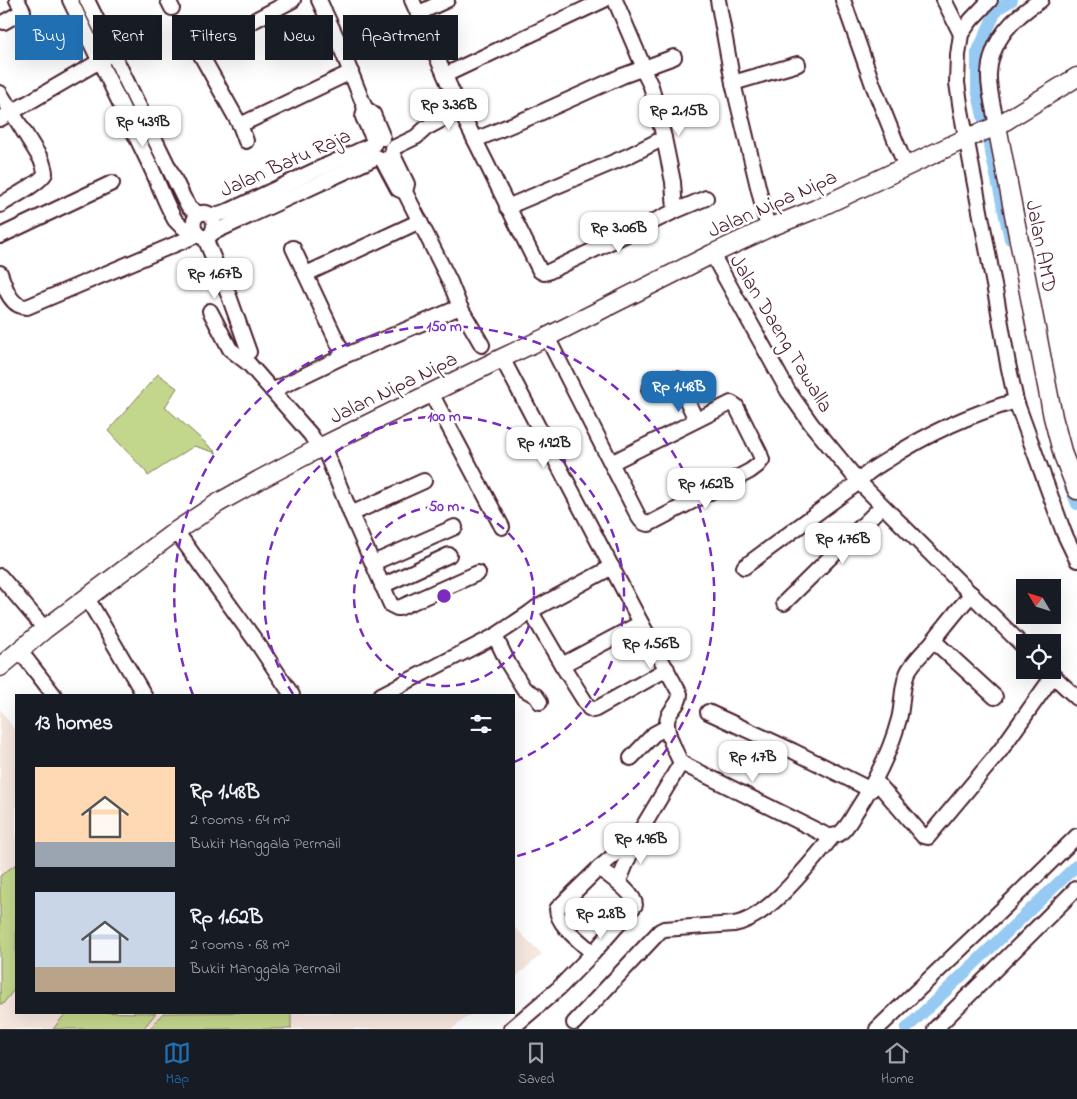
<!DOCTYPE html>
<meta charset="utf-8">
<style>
body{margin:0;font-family:"Indie Flower",sans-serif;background:#242831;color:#f1f3f6;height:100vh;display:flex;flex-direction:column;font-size:19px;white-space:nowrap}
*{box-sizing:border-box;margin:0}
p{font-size:16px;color:#9ea1a6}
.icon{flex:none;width:28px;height:28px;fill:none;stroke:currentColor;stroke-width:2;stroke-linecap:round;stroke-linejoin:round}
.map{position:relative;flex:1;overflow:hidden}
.sheet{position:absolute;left:15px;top:694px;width:500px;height:320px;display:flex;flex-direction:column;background:#171b24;border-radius:0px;box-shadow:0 5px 20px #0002}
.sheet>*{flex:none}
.hud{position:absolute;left:15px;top:15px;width:500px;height:45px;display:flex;gap:10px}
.needle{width:32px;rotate:308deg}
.controls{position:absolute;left:1016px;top:579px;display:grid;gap:10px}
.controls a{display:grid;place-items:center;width:45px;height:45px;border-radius:0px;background:#171b24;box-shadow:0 5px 20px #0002;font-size:25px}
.price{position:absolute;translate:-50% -42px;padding:0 11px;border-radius:10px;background:#fff;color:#222;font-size:16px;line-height:32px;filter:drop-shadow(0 1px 2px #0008)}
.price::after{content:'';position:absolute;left:50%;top:30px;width:15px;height:11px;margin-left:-8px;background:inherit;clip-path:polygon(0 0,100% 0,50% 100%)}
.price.active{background:#1f6fb2;color:#fff}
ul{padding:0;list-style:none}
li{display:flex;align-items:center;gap:15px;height:125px;padding:0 20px}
li span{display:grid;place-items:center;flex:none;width:140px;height:100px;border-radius:0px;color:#555}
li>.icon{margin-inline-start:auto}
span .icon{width:60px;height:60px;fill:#fffc;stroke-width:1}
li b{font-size:21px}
h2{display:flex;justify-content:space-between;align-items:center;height:60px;padding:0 20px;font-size:21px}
.chip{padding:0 18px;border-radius:0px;background:#171b24;box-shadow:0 5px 20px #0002;font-size:18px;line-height:45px}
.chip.active{background:#1f6fb2;color:#fff}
.dock{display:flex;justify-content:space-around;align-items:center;height:70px;border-top:1px solid #363941;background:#171b24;font-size:14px;color:#9ea1a6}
.dock a{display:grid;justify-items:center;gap:2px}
.dock .active{color:#1f6fb2}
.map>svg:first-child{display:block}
.built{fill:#f6e7df}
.green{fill:#c3d78c;stroke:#867b5c}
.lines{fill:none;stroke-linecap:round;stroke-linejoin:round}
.canal{stroke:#96caf3;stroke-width:12}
.minor-casing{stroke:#4a1f2b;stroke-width:18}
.tertiary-casing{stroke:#4a1f2b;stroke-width:21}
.minor{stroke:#fff;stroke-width:14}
.tertiary{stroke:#fff;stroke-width:18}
.ring{fill:none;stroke:#7b2cbf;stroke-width:2.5;stroke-dasharray:9 6}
.labels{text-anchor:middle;stroke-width:5;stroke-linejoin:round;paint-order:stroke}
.street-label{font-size:21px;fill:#4a1f2b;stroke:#fff}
.centre{fill:#7b2cbf;stroke:#fff;stroke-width:2.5}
.ring-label{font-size:15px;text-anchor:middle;font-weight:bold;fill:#7b2cbf;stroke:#fff;stroke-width:5;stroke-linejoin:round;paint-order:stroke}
</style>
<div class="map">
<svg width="1077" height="1029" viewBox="0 0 1077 1029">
<rect width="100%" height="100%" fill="#fff"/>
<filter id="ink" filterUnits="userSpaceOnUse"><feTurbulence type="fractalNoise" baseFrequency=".02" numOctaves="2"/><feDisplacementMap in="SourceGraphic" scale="10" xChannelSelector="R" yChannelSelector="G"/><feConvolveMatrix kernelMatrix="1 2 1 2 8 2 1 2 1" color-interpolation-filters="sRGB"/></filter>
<g filter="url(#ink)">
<g class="built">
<polygon points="0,709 16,732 16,1012 472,1013 452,1029 0,1029"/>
<polygon points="514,927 542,954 514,978"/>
</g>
<g class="green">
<polygon points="158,374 177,388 165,407 217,453 194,446 148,476 146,472 108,431"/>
<polygon points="16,864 16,987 2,1005 0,1004 0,876"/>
<polygon points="290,1012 291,1015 291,1029 150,1029 163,1013"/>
<polygon points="66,1013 66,1012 156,1013 143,1029 53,1029"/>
</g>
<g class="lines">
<g class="canal">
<polyline points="1010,239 977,89 977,53 997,9 1012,0"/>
<polyline points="1069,484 1077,504"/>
<polyline points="906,1029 1077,865"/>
</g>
<defs>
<g id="minor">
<path d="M70,0c26,54 52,108 78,161 9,18 17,42 27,59 5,6 11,11 19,11"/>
<polyline points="87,0 184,199 189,207 199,214"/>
<polyline points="168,0 172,8"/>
<polyline points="319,0 339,43 365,108 373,114 383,138"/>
<polyline points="412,0 460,110 540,271 544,273 548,272 675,211 706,198"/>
<polyline points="615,0 644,68 645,74 651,86 664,138 673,182 675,211"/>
<polyline points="718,0 733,83 768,228"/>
<polyline points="843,0 873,85 906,167"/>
<polyline points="944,0 961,34"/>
<polyline points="990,0 971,20 961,34 958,55 957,83 961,110 997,301 1008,364 1016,401 1064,533 1077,560"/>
<polyline points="419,13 447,0"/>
<polyline points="4,22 23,11 17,0"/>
<polyline points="187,30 240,125 246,141"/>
<polyline points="198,50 293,0"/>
<polyline points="445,75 604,0"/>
<polyline points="733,83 798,64"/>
<path d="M0,93l42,68c1,4 3,8 3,12 -2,8 -37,27 -45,32"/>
<polyline points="365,108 363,117 375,142"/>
<polyline points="0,119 105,58"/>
<polyline points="240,125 351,72"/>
<path d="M997,126c-3,-16 -9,-37 -8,-53 2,-33 26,-57 52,-73"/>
<polyline points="475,140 533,116 622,76 674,57"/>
<polyline points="393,148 416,137 426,128 460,110"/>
<polyline points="392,153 407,184 405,192 450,282 460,307 482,345"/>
<polyline points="382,159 398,189 405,192"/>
<polyline points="507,207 628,156 664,138"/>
<path d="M212,216c3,8 3,14 -3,21h-8c-16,-12 -3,-32 11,-21l19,-6 83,-39 60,-27"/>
<polyline points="212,233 377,157"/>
<polyline points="0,236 112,183"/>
<polyline points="205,238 229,296 249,352"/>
<polyline points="293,248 344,356"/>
<polyline points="712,254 788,391 812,425 859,482 1025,648"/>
<path d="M0,273c5,14 10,34 27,34l170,-72"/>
<polyline points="306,274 420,221"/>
<polyline points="210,311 230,349 249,364 311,435 319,449"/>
<path d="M547,337l89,175c3,6 6,12 13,12l101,-53 8,-6 4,-5 -2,-6 -24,-48 -5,-3 -120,60"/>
<path d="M502,358l139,265 39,71c0,9 -7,13 -11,21 -7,13 6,35 12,48"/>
<polyline points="278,388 344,356 460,307"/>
<polyline points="649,390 671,379 677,379 696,420"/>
<polyline points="431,393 502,527"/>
<polyline points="323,446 351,514 391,605 397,608 399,608 478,573"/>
<polyline points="351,514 424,481"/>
<polyline points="176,531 260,647 292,695"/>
<polyline points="373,563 455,527"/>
<polyline points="612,567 536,608 531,612 562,665 641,623"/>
<path d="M744,567l115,-85c7,-10 19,-16 30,-23 39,-26 82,-45 127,-58"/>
<polyline points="0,576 45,629"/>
<polyline points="382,586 449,555"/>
<polyline points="87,598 144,695"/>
<polyline points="784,603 882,506"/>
<polyline points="495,636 509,665 524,689 536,696 540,702"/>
<polyline points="934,641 995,697"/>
<polyline points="20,651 54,695"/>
<polyline points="562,665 589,708 593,710 596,709 667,669"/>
<polyline points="1048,671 1077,698"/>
<polyline points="381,695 495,636 531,612"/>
<polyline points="708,712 793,751 871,790"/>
<polyline points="631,758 654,734 667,727"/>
<path d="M681,763l147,73c4,0 7,0 11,-2 7,-5 12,-14 16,-21 19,-29 35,-60 44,-94 4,-14 2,-30 8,-45 4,-11 18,-23 26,-33 13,-16 25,-32 39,-47"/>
<polyline points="875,780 923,836 928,837 1000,751 1053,676"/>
<polyline points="618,883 638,835 681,763"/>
<path d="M593,953l42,-48c0,-12 -26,-29 -36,-37"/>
<path d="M574,1023l86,-92 4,-2 70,-5c34,-5 77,-62 99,-88"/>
<path d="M511,1029l48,-41 34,-35c-12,-11 -36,-28 -36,-44l42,-41 39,-33"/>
<polyline points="877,1029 1014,898 1077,836"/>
<polyline points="935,1029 1077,888"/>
</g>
<g id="tertiary">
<polyline points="997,126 1053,417 1063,455 1077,490"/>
<polyline points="0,667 45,629 176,531 218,503 259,480 323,446 502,358 547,337 712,254 768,228 816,209 967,138 997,126 1077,77"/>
</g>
</defs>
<use href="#minor" class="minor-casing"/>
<use href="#tertiary" class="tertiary-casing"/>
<use href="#minor" class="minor"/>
<use href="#tertiary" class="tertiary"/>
</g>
</g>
<g class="ring">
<circle cx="444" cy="596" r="90"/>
<path d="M293 694A180 180 0 1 1 514 762"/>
<path d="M193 695A270 270 0 1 1 514 857"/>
</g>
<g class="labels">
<g class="street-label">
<text transform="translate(285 162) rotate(-24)" y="7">Jalan Batu Raja</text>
<text transform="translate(772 203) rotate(-24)" y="7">Jalan Nipa Nipa</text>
<text transform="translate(1042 246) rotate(79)" y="7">Jalan AMD</text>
<text transform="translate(782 333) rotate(59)" y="7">Jalan Daeng Tawalla</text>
<text transform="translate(393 387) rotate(-26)" y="7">Jalan Nipa Nipa</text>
</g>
</g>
<circle cx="444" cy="596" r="8" class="centre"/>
<g class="ring-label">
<text x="444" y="331">150 m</text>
<text x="444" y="421">100 m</text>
<text x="444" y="511">50 m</text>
</g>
</svg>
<div class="controls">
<a><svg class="needle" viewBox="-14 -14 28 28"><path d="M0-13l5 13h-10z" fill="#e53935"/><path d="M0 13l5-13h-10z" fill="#9ea1a6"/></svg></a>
<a><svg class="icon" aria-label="locate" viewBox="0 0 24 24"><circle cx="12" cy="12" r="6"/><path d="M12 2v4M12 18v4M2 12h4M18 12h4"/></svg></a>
</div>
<b class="price" style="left:449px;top:131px">Rp 3.36B</b>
<b class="price" style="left:679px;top:137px">Rp 2.15B</b>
<b class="price" style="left:143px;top:148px">Rp 4.39B</b>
<b class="price" style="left:619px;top:254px">Rp 3.06B</b>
<b class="price" style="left:215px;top:300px">Rp 1.67B</b>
<b class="price active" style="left:679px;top:413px">Rp 1.48B</b>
<b class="price" style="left:544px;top:469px">Rp 1.92B</b>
<b class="price" style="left:706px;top:510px">Rp 1.62B</b>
<b class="price" style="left:843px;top:565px">Rp 1.76B</b>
<b class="price" style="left:651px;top:670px">Rp 1.56B</b>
<b class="price" style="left:753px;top:783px">Rp 1.7B</b>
<b class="price" style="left:641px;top:865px">Rp 1.96B</b>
<b class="price" style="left:601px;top:940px">Rp 2.8B</b>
<div class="hud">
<a class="chip active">Buy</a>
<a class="chip">Rent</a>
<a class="chip">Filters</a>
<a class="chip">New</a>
<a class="chip">Apartment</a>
</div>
<section class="sheet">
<h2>13 homes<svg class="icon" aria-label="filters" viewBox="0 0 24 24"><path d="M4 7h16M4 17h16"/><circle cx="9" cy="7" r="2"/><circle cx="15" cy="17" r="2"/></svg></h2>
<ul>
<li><span style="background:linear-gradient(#ffd9b3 75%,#9aa5b1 0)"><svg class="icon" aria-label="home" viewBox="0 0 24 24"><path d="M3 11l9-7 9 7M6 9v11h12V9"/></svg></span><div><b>Rp 1.48B</b><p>2 rooms · 64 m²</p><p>Bukit Manggala Permail</p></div></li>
<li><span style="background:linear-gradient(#c9d6e8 75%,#b9a48a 0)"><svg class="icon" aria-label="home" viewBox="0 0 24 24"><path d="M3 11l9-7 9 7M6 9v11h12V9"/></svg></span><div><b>Rp 1.62B</b><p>2 rooms · 68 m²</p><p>Bukit Manggala Permail</p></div></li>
</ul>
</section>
</div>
<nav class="dock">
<a class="active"><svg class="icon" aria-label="map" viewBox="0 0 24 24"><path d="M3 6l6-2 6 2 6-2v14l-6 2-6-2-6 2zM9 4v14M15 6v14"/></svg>Map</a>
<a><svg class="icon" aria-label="saved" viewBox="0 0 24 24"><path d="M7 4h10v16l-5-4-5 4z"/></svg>Saved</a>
<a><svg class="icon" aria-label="home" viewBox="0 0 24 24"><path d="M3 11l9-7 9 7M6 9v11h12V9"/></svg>Home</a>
</nav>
